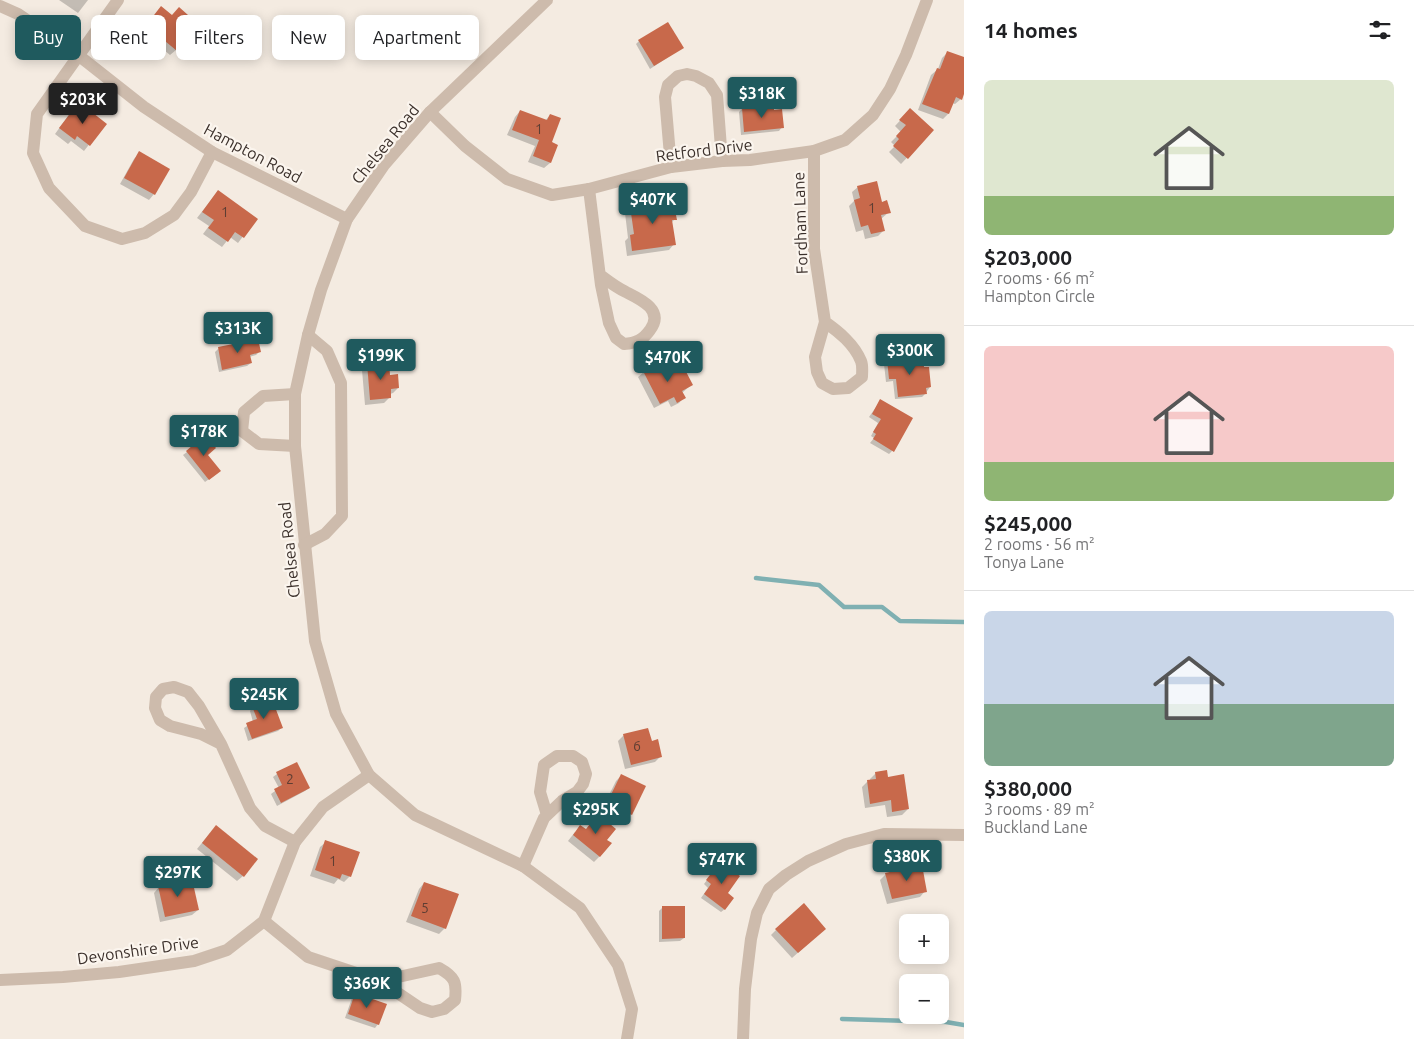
<!DOCTYPE html>
<meta charset="utf-8">
<style>
body{margin:0;font-family:Ubuntu,sans-serif;background:#f6f6f6;color:#202124;height:100vh;display:flex;flex-direction:column;font-size:19px;white-space:nowrap}
*{box-sizing:border-box;margin:0}
p{font-size:16px;color:#757577}
.icon{flex:none;width:28px;height:28px;fill:none;stroke:currentColor;stroke-width:2;stroke-linecap:round;stroke-linejoin:round}
.map{position:relative;flex:1;overflow:hidden}
.side{display:flex;flex-direction:column;background:#fff;width:450px}
.side>*{flex:none}
.hud{position:absolute;left:15px;top:15px;width:475px;height:45px;display:flex;gap:10px}
.controls{position:absolute;left:899px;top:914px;display:grid;gap:10px}
.controls a{display:grid;place-items:center;width:50px;height:50px;border-radius:8px;background:#fff;box-shadow:0 2px 12px #0003;font-size:25px}
.price{position:absolute;translate:-50% -42px;padding:0 11px;border-radius:5px;background:#1f5a5e;color:#fff;font-size:16px;line-height:32px;filter:drop-shadow(0 1px 2px #0008)}
.price::after{content:'';position:absolute;left:50%;top:30px;width:15px;height:11px;margin-left:-8px;background:inherit;clip-path:polygon(0 0,100% 0,50% 100%)}
.price.on{background:#222;color:#fff}
ul{padding:0;list-style:none}
li{display:grid;align-content:center;gap:10px;height:265px;padding:0 20px}
li+li{border-top:1px solid #e0e0e0}
li span{display:grid;place-items:center;height:155px;border-radius:8px;color:#555}
li>.icon{margin-inline-start:auto}
span .icon{width:90px;height:90px;fill:#fffc;stroke-width:1}
li b{font-size:21px}
h2{display:flex;justify-content:space-between;align-items:center;height:60px;padding:0 20px;font-size:21px}
.tag{padding:0 18px;border-radius:8px;background:#fff;box-shadow:0 2px 12px #0003;font-size:18px;line-height:45px}
.tag.on{background:#1f5a5e;color:#fff}
main{display:flex;flex:1;min-height:0}
.map>svg:first-child{display:block}
.shadow{fill:#0003}
.lines{fill:none;stroke-linecap:round;stroke-linejoin:round}
.stream{stroke:#7fb0b2;stroke-width:4.5}
.building{fill:#c8694b}
.minor{stroke:#cdbbac;stroke-width:12}
.labels{text-anchor:middle;stroke-width:4.5;stroke-linejoin:round;paint-order:stroke}
.number-label{font-size:14px;fill:#5e3e33}
.street-label{font-size:16px;fill:#3b302b;stroke:#fbf5ee}
</style>
<main>
<div class="map">
<svg width="964" height="1039" viewBox="0 0 964 1039">
<rect width="100%" height="100%" fill="#f4ebe1"/>
<g class="shadow">
<polygon points="59,0 88,0 78,13"/>
<polygon points="156,14 172,17 180,23 176,50 170,55 153,41 140,56 129,47"/>
<polygon points="639,41 682,48 650,69 636,44"/>
<polygon points="948,52 964,59 964,90 961,99 955,104 952,103 948,114 943,119 918,110 931,75 938,69 942,58"/>
<polygon points="73,109 105,124 84,151 71,141 68,144 55,134"/>
<polygon points="742,109 773,111 782,127 779,131 741,135 739,112"/>
<polygon points="910,110 933,130 901,164 889,152 895,146 891,142 901,132 895,126"/>
<polygon points="520,111 545,121 550,115 550,143 557,145 550,163 544,168 528,162 535,146 507,135 515,117"/>
<polygon points="139,153 154,194 149,200 120,184 134,159"/>
<polygon points="858,187 881,203 889,212 881,219 884,230 878,236 865,239 863,230 856,232 849,206 854,201 852,192"/>
<polygon points="218,191 256,219 238,243 230,237 222,247 203,234 209,226 197,218"/>
<polygon points="672,201 675,219 671,223 674,244 669,250 627,256 625,241 628,238 625,213 630,208"/>
<polygon points="257,340 259,352 256,355 249,357 251,363 247,366 219,372 215,352 218,349"/>
<polygon points="888,360 923,369 930,387 925,394 922,397 895,399 893,381 886,382 884,364"/>
<polygon points="367,364 389,376 398,388 393,393 390,394 390,397 384,403 365,405 362,370"/>
<polygon points="644,372 663,375 691,385 682,393 684,397 679,403 671,407 668,401 654,408 638,377"/>
<polygon points="881,400 892,451 889,454 870,443 874,438 871,436 878,423 869,417"/>
<polygon points="187,452 206,455 216,474 205,482 183,455"/>
<polygon points="253,707 281,728 278,731 248,741 244,728 253,722 250,711"/>
<polygon points="624,735 651,742 661,756 655,762 625,769 618,741"/>
<polygon points="876,773 887,778 908,809 902,815 887,817 885,805 865,808 862,787 867,782 870,781 870,779"/>
<polygon points="277,774 309,788 305,791 277,806 271,794 279,788 273,777"/>
<polygon points="622,775 631,814 625,820 602,809 616,781"/>
<polygon points="575,832 606,840 600,856 594,862 568,841"/>
<polygon points="210,833 243,876 237,881 197,849"/>
<polygon points="326,842 350,876 344,882 338,879 334,884 310,876 320,847"/>
<polygon points="717,867 726,893 725,909 721,912 701,898 708,888 704,884"/>
<polygon points="886,874 925,891 920,897 887,904 880,880"/>
<polygon points="424,883 445,928 439,934 406,922 419,889"/>
<polygon points="159,887 198,910 192,915 160,922 154,893"/>
<polygon points="662,908 684,938 680,941 659,942 659,911"/>
<polygon points="776,930 819,934 792,958 771,935"/>
<polygon points="356,995 378,1024 375,1028 345,1018 352,998"/>
</g>
<g class="lines">
<g class="stream">
<polyline points="756,578 819,585 844,607 882,607 900,621 964,622"/>
<polyline points="842,1019 946,1022 964,1025"/>
</g>
</g>
<g class="building">
<polygon points="161,6 172,15 179,7 188,15 182,22 193,31 177,51 159,36 147,51 134,41"/>
<polygon points="668,22 684,48 654,66 638,40"/>
<polygon points="947,51 964,57 964,94 962,100 956,97 949,114 922,104 937,68 940,69"/>
<polygon points="79,102 107,124 90,146 77,136 75,140 59,128"/>
<polygon points="774,105 774,110 782,109 784,128 744,132 742,108"/>
<polygon points="910,108 934,130 908,159 893,146 899,139 896,136 906,125 899,120"/>
<polygon points="520,110 547,120 550,114 561,118 552,142 558,145 551,163 533,156 539,140 512,130"/>
<polygon points="139,151 170,169 155,195 124,178"/>
<polygon points="877,181 882,202 887,200 891,213 881,215 885,231 871,234 868,225 861,227 854,200 860,198 857,186"/>
<polygon points="218,190 258,219 244,238 235,232 228,242 208,228 214,220 202,212"/>
<polygon points="673,200 677,220 672,220 676,245 632,251 630,235 634,234 630,206"/>
<polygon points="258,339 261,352 250,355 252,363 222,370 218,347"/>
<polygon points="923,356 924,367 929,367 931,387 926,388 927,394 898,397 896,379 889,379 887,359"/>
<polygon points="389,361 390,375 398,374 399,388 391,389 391,398 370,400 367,363"/>
<polygon points="658,363 663,374 682,364 693,385 682,391 686,398 677,403 674,397 660,404 643,371"/>
<polygon points="880,399 913,418 894,452 873,439 876,434 873,432 881,419 872,414"/>
<polygon points="205,435 216,448 208,455 221,471 209,480 186,451"/>
<polygon points="272,699 283,728 252,739 246,723 257,719 252,706"/>
<polygon points="648,728 652,741 658,739 662,757 631,765 623,734"/>
<polygon points="297,762 310,788 281,803 274,789 282,785 276,772"/>
<polygon points="887,770 888,777 904,774 909,809 892,812 891,800 870,804 867,780 876,779 875,772"/>
<polygon points="621,774 646,786 632,815 607,803"/>
<polygon points="598,814 616,829 607,840 612,843 600,857 573,835 580,825 586,829"/>
<polygon points="216,825 258,859 244,877 202,843"/>
<polygon points="325,840 360,852 351,877 342,874 340,879 315,870"/>
<polygon points="720,862 740,876 728,893 734,898 725,910 704,894 711,884 706,880"/>
<polygon points="922,865 927,892 892,899 885,873"/>
<polygon points="192,879 199,910 165,917 158,886"/>
<polygon points="424,882 459,894 446,929 411,916"/>
<polygon points="804,903 826,929 798,953 775,929"/>
<polygon points="662,906 685,906 685,938 662,939"/>
<polygon points="355,993 387,1004 379,1025 348,1014"/>
</g>
<g class="lines">
<g class="minor">
<polyline points="118,0 37,114 33,153 49,188 85,226 122,239 145,233 174,215 191,192 212,152"/>
<polyline points="547,0 430,112 384,165 347,219 321,290 308,335 295,394 295,446 315,641 336,714 369,775 415,815 523,866 580,908 618,965 632,1009 627,1039"/>
<polyline points="0,6 18,14 78,55 144,107 212,152 347,219"/>
<polyline points="430,112 465,146 507,179 552,195 589,189 671,167 722,161 750,160 814,151 845,140 873,115 890,89 906,55 927,0"/>
<path d="M814,151v98l11,73 -10,35 2,15 5,11 11,6 15,-1 14,-11c0,-5 1,-11 -1,-16 -7,-17 -22,-29 -36,-39"/>
<polyline points="671,167 665,97 668,85 678,76 687,74 696,76 709,83 717,95 722,161"/>
<path d="M589,189l12,96 8,38 7,15 8,6c12,-1 19,-4 26,-14 15,-20 -10,-31 -24,-38 -9,-4 -18,-11 -26,-17"/>
<polyline points="295,394 263,396 244,412 242,431 259,444 295,446"/>
<polyline points="304,545 325,534 342,516 341,383 327,351 308,335"/>
<polyline points="221,744 201,734 170,726 160,720 155,708 156,697 163,689 174,687 188,692 199,706 221,744 250,808 265,826 295,842"/>
<polyline points="523,866 544,818 562,801 577,792 583,784 586,774 582,762 573,756 557,756 544,765 540,792 547,815"/>
<path d="M264,921l44,36 72,24 40,27 12,4 12,-3 11,-9c2,-18 0,-23 -16,-32l-59,13"/>
<polyline points="0,980 63,977 119,972 194,961 227,950 264,921 295,842 323,807 369,775"/>
<polyline points="743,1039 745,989 751,939 757,913 769,889 786,875 808,861 846,844 884,834 964,835"/>
</g>
</g>
<g class="labels">
<g class="number-label">
<text x="539" y="134">1</text>
<text x="872" y="213">1</text>
<text x="225" y="217">1</text>
<text x="637" y="751">6</text>
<text x="290" y="784">2</text>
<text x="333" y="866">1</text>
<text x="425" y="913">5</text>
</g>
<g class="street-label">
<text transform="translate(385 144) rotate(-51)" y="6">Chelsea Road</text>
<text transform="translate(704 150) rotate(-7)" y="6">Retford Drive</text>
<text transform="translate(253 153) rotate(28)" y="6">Hampton Road</text>
<text transform="translate(800 223) rotate(-92)" y="6">Fordham Lane</text>
<text transform="translate(289 550) rotate(-96)" y="6">Chelsea Road</text>
<text transform="translate(138 950) rotate(-8)" y="6">Devonshire Drive</text>
</g>
</g>
</svg>
<div class="controls">
<a>+</a>
<a>−</a>
</div>
<b class="price" style="left:762px;top:119px">$318K</b>
<b class="price on" style="left:83px;top:125px">$203K</b>
<b class="price" style="left:653px;top:225px">$407K</b>
<b class="price" style="left:238px;top:354px">$313K</b>
<b class="price" style="left:910px;top:376px">$300K</b>
<b class="price" style="left:381px;top:381px">$199K</b>
<b class="price" style="left:668px;top:383px">$470K</b>
<b class="price" style="left:204px;top:457px">$178K</b>
<b class="price" style="left:264px;top:720px">$245K</b>
<b class="price" style="left:596px;top:835px">$295K</b>
<b class="price" style="left:907px;top:882px">$380K</b>
<b class="price" style="left:722px;top:885px">$747K</b>
<b class="price" style="left:178px;top:898px">$297K</b>
<b class="price" style="left:367px;top:1009px">$369K</b>
<div class="hud">
<a class="tag on">Buy</a>
<a class="tag">Rent</a>
<a class="tag">Filters</a>
<a class="tag">New</a>
<a class="tag">Apartment</a>
</div>
</div>
<section class="side">
<h2>14 homes<svg class="icon" aria-label="filters" viewBox="0 0 24 24"><path d="M4 7h16M4 17h16"/><circle cx="9" cy="7" r="2"/><circle cx="15" cy="17" r="2"/></svg></h2>
<ul>
<li><span style="background:linear-gradient(#dfe7d0 75%,#8fb573 0)"><svg class="icon" aria-label="home" viewBox="0 0 24 24"><path d="M3 11l9-7 9 7M6 9v11h12V9"/></svg></span><div><b>$203,000</b><p>2 rooms · 66 m²</p><p>Hampton Circle</p></div></li>
<li><span style="background:linear-gradient(#f6c9c9 75%,#8fb573 0)"><svg class="icon" aria-label="home" viewBox="0 0 24 24"><path d="M3 11l9-7 9 7M6 9v11h12V9"/></svg></span><div><b>$245,000</b><p>2 rooms · 56 m²</p><p>Tonya Lane</p></div></li>
<li><span style="background:linear-gradient(#c9d6e8 60%,#7fa58c 0)"><svg class="icon" aria-label="home" viewBox="0 0 24 24"><path d="M3 11l9-7 9 7M6 9v11h12V9"/></svg></span><div><b>$380,000</b><p>3 rooms · 89 m²</p><p>Buckland Lane</p></div></li>
</ul>
</section>
</main>
